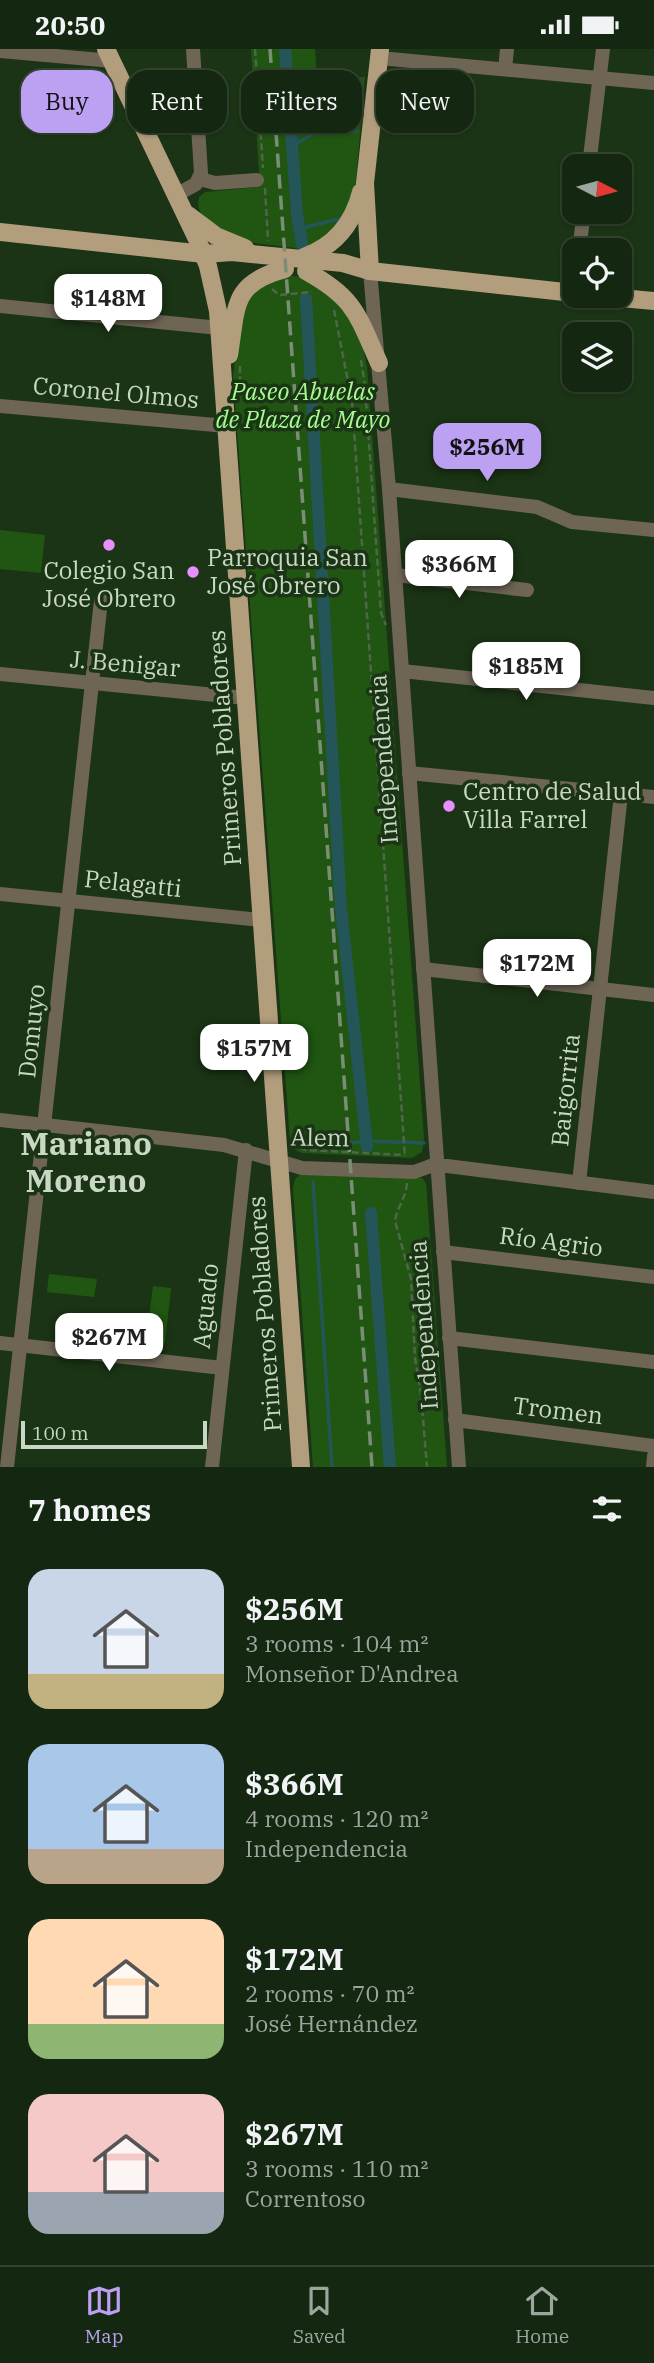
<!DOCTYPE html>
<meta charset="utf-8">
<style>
body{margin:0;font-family:"IBM Plex Serif",serif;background:#21331e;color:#f1f3f6;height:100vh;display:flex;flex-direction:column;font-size:26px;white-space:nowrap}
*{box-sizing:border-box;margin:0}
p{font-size:23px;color:#9da59f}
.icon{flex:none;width:38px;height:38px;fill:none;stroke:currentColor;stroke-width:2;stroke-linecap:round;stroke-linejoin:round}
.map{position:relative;height:1418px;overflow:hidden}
.details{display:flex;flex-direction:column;background:#142710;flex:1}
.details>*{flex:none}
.banner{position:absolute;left:21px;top:21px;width:612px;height:63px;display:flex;gap:14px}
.needle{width:46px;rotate:96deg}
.buttons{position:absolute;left:562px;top:105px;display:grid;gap:14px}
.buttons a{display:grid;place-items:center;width:70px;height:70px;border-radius:14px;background:#142710;box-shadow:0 2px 5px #0004,0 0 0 2px #334430;font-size:35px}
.scale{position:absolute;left:21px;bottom:18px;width:186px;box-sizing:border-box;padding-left:7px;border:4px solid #c8d8c5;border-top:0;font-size:19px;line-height:24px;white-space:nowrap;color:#c8d8c5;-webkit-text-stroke:5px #1b3415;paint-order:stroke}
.price{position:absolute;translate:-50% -60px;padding:0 16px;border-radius:14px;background:#fff;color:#222;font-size:23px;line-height:46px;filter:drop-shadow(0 2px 4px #0008)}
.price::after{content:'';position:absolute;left:50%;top:42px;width:21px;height:16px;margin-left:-10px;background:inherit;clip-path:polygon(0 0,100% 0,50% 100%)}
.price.selected{background:#bca0f2;color:#111}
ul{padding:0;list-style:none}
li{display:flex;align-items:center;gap:21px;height:175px;padding:0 28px}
li span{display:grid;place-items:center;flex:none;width:196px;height:140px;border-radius:21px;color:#555}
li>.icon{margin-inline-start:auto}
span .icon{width:84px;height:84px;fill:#fffc;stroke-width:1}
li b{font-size:30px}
h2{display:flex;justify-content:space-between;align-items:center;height:84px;padding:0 28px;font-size:30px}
.pill{padding:0 24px;border-radius:21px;background:#142710;box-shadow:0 2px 5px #0004,0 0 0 2px #334430;font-size:24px;line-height:63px}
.pill.selected{background:#bca0f2;color:#111}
.status{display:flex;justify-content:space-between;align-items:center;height:49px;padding:0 35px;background:#142710;direction:ltr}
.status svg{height:19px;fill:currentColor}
.menu{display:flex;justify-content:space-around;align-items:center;height:98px;border-top:2px solid #334430;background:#142710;font-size:19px;color:#9da59f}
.menu a{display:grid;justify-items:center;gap:4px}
.menu .selected{color:#bca0f2}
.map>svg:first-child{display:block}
.green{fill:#205612}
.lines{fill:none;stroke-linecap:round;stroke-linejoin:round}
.stream{stroke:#245659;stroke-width:3.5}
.canal{stroke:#245659;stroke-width:12}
.path{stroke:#4f664a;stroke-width:2.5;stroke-dasharray:7 3.5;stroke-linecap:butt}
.minor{stroke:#6f6555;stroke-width:14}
.major{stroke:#b29d7c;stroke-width:18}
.rail{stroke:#7a8e76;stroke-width:3.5;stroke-dasharray:14 7;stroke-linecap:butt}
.poi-dot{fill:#e98efe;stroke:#1b3415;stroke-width:2.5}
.labels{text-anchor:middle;stroke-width:7;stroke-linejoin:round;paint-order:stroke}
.park-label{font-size:24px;font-style:italic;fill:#a5fd91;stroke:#1b3415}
.street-label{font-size:24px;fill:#c8d8c5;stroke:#1b3415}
.poi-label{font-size:24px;fill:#c8d8c5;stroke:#1b3415;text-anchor:start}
.district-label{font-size:32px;font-weight:bold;fill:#c8d8c5;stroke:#1b3415}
</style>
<div class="status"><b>20:50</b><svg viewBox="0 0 49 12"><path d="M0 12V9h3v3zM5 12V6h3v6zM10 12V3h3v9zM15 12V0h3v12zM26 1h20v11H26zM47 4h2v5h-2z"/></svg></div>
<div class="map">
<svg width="654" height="1418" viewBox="0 0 654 1418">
<rect width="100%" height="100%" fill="#1b3415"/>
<g class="green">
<polygon points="251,0 315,0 317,29 365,28 355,142 334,185 303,200 245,193 202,168 198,157 199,148 205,143 260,138"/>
<polygon points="292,227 301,228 333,242 361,290 367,317 424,1089 422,1103 412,1109 302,1104 294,1100 290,1091 233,327 242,256 269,229"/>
<polygon points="0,481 45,486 41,524 0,520"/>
<polygon points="301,1125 416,1128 422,1129 426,1134 447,1418 313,1418 293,1139 295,1130"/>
<polygon points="49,1225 97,1230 94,1248 47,1243"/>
<polygon points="153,1237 171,1239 165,1294 146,1292"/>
</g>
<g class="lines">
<g class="stream">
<polyline points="292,97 318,82 357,82"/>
<polyline points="300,183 306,178 343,169"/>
<polyline points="296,1090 323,1098 366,1092 424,1094"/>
<polyline points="313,1133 332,1418"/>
</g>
<g class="canal">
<polyline points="285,0 297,164 302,196"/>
<polyline points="306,250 341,859 367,1098"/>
<polyline points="371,1164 390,1418"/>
</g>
<g class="path">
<polyline points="255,0 263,119"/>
<polyline points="265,139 268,192"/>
<polyline points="272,240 279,246 312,243"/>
<polyline points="334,261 352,353 405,1108"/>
<polyline points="361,311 365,337 381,564 386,576"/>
<polyline points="240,317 240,348"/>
<polyline points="293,1092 296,1098 306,1101 405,1106"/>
<path d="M407,1134c-1,15 -10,24 -12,38l16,58 4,79 6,36 6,73"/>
</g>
<g class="minor">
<polyline points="0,2 112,12"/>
<polyline points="379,9 654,34"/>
<polyline points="505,20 507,0"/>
<polyline points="589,117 603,0"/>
<polyline points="200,130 215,134 257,131"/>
<polyline points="176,146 196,135 201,124 193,0"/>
<polyline points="579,201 584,163"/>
<polyline points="370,222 389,440 459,1418"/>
<polyline points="0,257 219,279"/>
<polyline points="0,357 227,377"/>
<polyline points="389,440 537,458 572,473 654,481"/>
<polyline points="395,526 527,541"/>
<polyline points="402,622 654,649"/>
<polyline points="0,625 246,649"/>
<polyline points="409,724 654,748"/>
<polyline points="0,845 261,871"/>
<polyline points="423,920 654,946"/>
<polyline points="0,1071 224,1096 302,1119 414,1123 428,1118"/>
<polyline points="430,1117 447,1117 654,1143"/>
<polyline points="579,1134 621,745"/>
<polyline points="443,1203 654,1228"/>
<polyline points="449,1289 654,1313"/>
<polyline points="0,1294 222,1319"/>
<polyline points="455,1371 654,1397"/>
<polyline points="7,1418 101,551"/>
<polyline points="212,1418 246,1101"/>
<polyline points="653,1418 654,1407"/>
</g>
<g class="major">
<polyline points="106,0 198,192 208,217 218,262 301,1418"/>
<polyline points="188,166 216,187 245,199"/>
<polyline points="0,183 204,205 232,203 343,214 370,222 574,244"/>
<path d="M304,208c31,-11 49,-33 57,-65"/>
<path d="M306,222c49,27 51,43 73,92"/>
<polyline points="370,222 365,134 380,0"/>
<polyline points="599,247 654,252"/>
<path d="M229,306c8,-48 2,-72 56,-86"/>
</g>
<polyline class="rail" points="270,0 372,1418"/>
</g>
<g class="poi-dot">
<circle cx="109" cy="496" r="7"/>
<circle cx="193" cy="523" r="7"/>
<circle cx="449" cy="757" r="7"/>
</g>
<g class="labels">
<g class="park-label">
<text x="303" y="351">Paseo Abuelas<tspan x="303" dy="28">de Plaza de Mayo</tspan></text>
</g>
<g class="street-label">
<text transform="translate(116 344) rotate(5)" y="8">Coronel Olmos</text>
<text transform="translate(125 615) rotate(5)" y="8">J. Benigar</text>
<text transform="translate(225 699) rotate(-94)" y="8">Primeros Pobladores</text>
<text transform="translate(384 710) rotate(-94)" y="8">Independencia</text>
<text transform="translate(133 835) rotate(6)" y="8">Pelagatti</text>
<text transform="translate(32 982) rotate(-84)" y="8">Domuyo</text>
<text transform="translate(566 1041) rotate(-84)" y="8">Baigorrita</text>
<text transform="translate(320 1089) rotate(1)" y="8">Alem</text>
<text transform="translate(551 1193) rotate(7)" y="8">Río Agrio</text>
<text transform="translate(206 1257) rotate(-84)" y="8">Aguado</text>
<text transform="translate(265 1265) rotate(-94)" y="8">Primeros Pobladores</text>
<text transform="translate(424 1276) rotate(-94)" y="8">Independencia</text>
<text transform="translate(558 1362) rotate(7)" y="8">Tromen</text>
</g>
<g class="poi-label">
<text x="207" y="517">Parroquia San<tspan x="207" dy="28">José Obrero</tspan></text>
<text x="109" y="530" text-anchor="middle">Colegio San<tspan x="109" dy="28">José Obrero</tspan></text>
<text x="463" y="751">Centro de Salud<tspan x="463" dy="28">Villa Farrel</tspan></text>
</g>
<g class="district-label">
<text x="86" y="1106">Mariano<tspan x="86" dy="37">Moreno</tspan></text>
</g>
</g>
</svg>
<div class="buttons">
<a><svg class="needle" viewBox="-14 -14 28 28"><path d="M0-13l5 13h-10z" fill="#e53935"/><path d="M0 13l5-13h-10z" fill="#9da59f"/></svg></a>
<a><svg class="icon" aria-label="locate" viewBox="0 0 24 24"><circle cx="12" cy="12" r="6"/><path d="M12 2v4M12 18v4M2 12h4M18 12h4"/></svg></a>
<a><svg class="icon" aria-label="layers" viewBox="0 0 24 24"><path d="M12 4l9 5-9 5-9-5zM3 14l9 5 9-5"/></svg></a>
</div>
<div class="scale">100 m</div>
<b class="price" style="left:108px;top:285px">$148M</b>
<b class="price selected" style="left:487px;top:434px">$256M</b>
<b class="price" style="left:459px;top:551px">$366M</b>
<b class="price" style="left:526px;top:653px">$185M</b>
<b class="price" style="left:537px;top:950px">$172M</b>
<b class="price" style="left:254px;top:1035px">$157M</b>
<b class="price" style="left:109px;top:1324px">$267M</b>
<div class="banner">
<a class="pill selected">Buy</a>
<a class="pill">Rent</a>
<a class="pill">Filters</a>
<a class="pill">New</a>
</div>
</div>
<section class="details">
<h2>7 homes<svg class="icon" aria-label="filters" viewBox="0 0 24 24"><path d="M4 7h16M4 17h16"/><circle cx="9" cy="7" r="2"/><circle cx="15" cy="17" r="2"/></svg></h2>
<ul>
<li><span style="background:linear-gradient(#c9d6e8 75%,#c2b280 0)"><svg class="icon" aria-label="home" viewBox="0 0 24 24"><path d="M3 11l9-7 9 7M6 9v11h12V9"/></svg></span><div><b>$256M</b><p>3 rooms · 104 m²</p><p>Monseñor D'Andrea</p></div></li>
<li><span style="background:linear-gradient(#a9c7e8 75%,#b9a48a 0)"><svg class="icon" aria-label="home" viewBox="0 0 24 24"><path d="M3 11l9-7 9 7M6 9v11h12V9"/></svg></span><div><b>$366M</b><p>4 rooms · 120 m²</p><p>Independencia</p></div></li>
<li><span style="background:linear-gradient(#ffd9b3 75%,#8fb573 0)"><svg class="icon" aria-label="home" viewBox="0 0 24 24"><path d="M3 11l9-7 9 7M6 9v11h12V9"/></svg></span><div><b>$172M</b><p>2 rooms · 70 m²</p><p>José Hernández</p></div></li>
<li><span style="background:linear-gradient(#f6c9c9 70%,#9aa5b1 0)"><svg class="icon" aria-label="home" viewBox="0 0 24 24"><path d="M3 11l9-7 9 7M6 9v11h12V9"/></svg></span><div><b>$267M</b><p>3 rooms · 110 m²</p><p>Correntoso</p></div></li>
</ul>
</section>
<nav class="menu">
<a class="selected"><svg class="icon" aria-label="map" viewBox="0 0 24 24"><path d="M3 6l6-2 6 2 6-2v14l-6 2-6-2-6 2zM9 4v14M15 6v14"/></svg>Map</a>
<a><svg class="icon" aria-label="saved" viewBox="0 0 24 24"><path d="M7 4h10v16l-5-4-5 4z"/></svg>Saved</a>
<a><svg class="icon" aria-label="home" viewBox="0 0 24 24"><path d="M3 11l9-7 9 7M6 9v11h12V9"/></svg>Home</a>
</nav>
